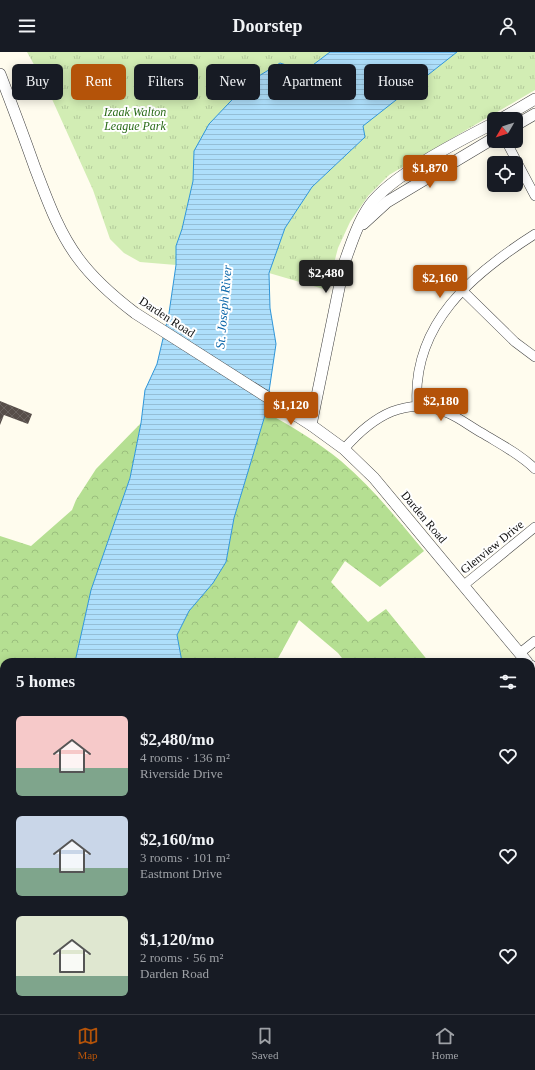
<!DOCTYPE html>
<meta charset="utf-8">
<style>
body{margin:0;font-family:"Times New Roman",serif;background:#20242c;color:#f1f3f6;height:100vh;display:flex;flex-direction:column;font-size:15px;white-space:nowrap}
*{box-sizing:border-box;margin:0}
p{font-size:13px;color:#9ea1a6}
.icon{flex:none;width:22px;height:22px;fill:none;stroke:currentColor;stroke-width:2;stroke-linecap:round;stroke-linejoin:round}
.map{position:relative;flex:1;overflow:hidden}
.side{position:absolute;left:0px;top:606px;width:535px;height:356px;display:flex;flex-direction:column;background:#171b24;border-radius:12px 12px 0 0;box-shadow:0 2px 10px #0003}
.side>*{flex:none}
.banner{position:absolute;left:12px;top:12px;width:511px;height:36px;display:flex;gap:8px}
.needle{width:26px;rotate:231deg}
.buttons{position:absolute;left:487px;top:60px;display:grid;gap:8px}
.buttons a{display:grid;place-items:center;width:36px;height:36px;border-radius:6px;background:#171b24;box-shadow:0 2px 10px #0003;font-size:20px}
.price{position:absolute;translate:-50% -34px;padding:0 9px;border-radius:4px;background:#b45309;color:#fff;font-size:13px;line-height:26px;filter:drop-shadow(0 1px 2px #0008)}
.price::after{content:'';position:absolute;left:50%;top:24px;width:12px;height:9px;margin-left:-6px;background:inherit;clip-path:polygon(0 0,100% 0,50% 100%)}
.price.selected{background:#222;color:#fff}
ul{padding:0;list-style:none}
li{display:flex;align-items:center;gap:12px;height:100px;padding:0 16px}
li span{display:grid;place-items:center;flex:none;width:112px;height:80px;border-radius:6px;color:#555}
li>.icon{margin-inline-start:auto}
span .icon{width:48px;height:48px;fill:#fffc;stroke-width:1}
li b{font-size:17px}
h2{display:flex;justify-content:space-between;align-items:center;height:48px;padding:0 16px;font-size:17px}
.pill{padding:0 14px;border-radius:6px;background:#171b24;box-shadow:0 2px 10px #0003;font-size:14px;line-height:36px}
.pill.selected{background:#b45309;color:#fff}
header{display:flex;justify-content:space-between;align-items:center;height:52px;padding:0 16px;background:#171b24;font-size:18px;font-weight:600}
.tabs{display:flex;justify-content:space-around;align-items:center;height:56px;border-top:1px solid #363941;background:#171b24;font-size:11px;color:#9ea1a6}
.tabs a{display:grid;justify-items:center;gap:2px}
.tabs .selected{color:#b45309}
.map>svg:first-child{display:block}
.forest{fill:url(#forest-crowns)}
.park{fill:url(#park-tufts)}
.water{fill:url(#water-rules);stroke:#2f96d9}
.building{fill:url(#building-cross-hatch)}
.lines{fill:none;stroke-linecap:round;stroke-linejoin:round}
.minor-casing{stroke:#414141;stroke-width:10}
.tertiary-casing{stroke:#414141;stroke-width:12}
.minor{stroke:#fff;stroke-width:9}
.tertiary{stroke:#fff;stroke-width:11}
.labels{text-anchor:middle;stroke-width:4;stroke-linejoin:round;paint-order:stroke}
.park-label{font-size:12px;font-style:italic;fill:#2a6b18;stroke:#fff}
.street-label{font-size:12px;fill:#0e0e0e;stroke:#fff}
.water-label{font-size:13px;font-style:italic;fill:#0c67aa;stroke:#fff}
</style>
<header><svg class="icon" aria-label="menu" viewBox="0 0 24 24"><path d="M4 6h16M4 12h16M4 18h16"/></svg>Doorstep<svg class="icon" aria-label="person" viewBox="0 0 24 24"><circle cx="12" cy="8" r="4"/><path d="M4 21q1-7 8-7t8 7"/></svg></header>
<div class="map">
<svg width="535" height="962" viewBox="0 0 535 962">
<defs>
<pattern id="forest-crowns" width="20" height="18" patternUnits="userSpaceOnUse"><rect width="20" height="18" fill="#b5df92"/><path d="M2 6a3 3 0 1 1 6 0M12 15a3 3 0 1 1 6 0" fill="none" stroke="#9abe7d"/></pattern>
<pattern id="park-tufts" width="24" height="20" patternUnits="userSpaceOnUse"><rect width="24" height="20" fill="#d2edb4"/><path d="M3 7l-1-3M5 7V3M7 7l1-3M15 17l-1-3M17 17v-4M19 17l1-3" fill="none" stroke="#b3ca9a"/></pattern>
<pattern id="water-rules" width="6" height="5" patternUnits="userSpaceOnUse"><rect width="6" height="5" fill="#aedffb"/><path d="M0 2.5h6" fill="none" stroke="#94bed6"/></pattern>
<pattern id="building-cross-hatch" width="8" height="8" patternUnits="userSpaceOnUse"><rect width="8" height="8" fill="#574e49"/><path d="M0 0l8 8M0 8l8-8" fill="none" stroke="#6a635f"/></pattern>
</defs>
<rect width="100%" height="100%" fill="#fffcee"/>
<g class="forest">
<path d="M266,360c26,15 52,30 75,49 31,26 57,59 83,90l-44,36 -35,-26 -14,21 37,40 18,-13 43,53h-84l-7,-9 -39,-33 -23,42h-94l-5,-27 12,-24 24,-28 13,-21 8,-44z"/>
<polygon points="141,371 130,426 91,538 75,610 4,610 4,908 0,915 0,484 31,494 72,458 76,448 96,417"/>
<polygon points="531,839 535,844 535,929 531,932"/>
<polygon points="91,958 501,958 496,962 89,962"/>
</g>
<g class="park">
<polygon points="27,0 330,0 305,19 280,11 249,30 194,99 193,129 182,177 176,194 176,213 140,210 124,201 110,187 93,138 47,36"/>
<polygon points="457,0 535,0 535,38 389,123 368,144 350,170 338,196 327,238 269,221 285,176 312,135 365,85 362,74"/>
</g>
<g class="water">
<polygon points="330,0 457,0 363,74 365,85 312,135 285,176 269,221 270,256 276,292 266,360 234,466 226,510 213,531 189,559 177,583 182,610 75,610 91,538 130,426 141,371 145,338 157,312 169,261 176,213 176,194 182,177 193,129 194,99 209,72 249,30 280,11 305,19"/>
<polygon points="4,908 4,958 91,958 89,962 0,962 0,915"/>
</g>
<polygon class="building" points="0,349 32,362 28,372 4,363 0,373"/>
<g class="lines">
<defs>
<g id="minor">
<polyline points="506,89 535,144"/>
<polyline points="463,239 515,290 535,305"/>
<path d="M417,353c-5,-81 55,-131 118,-171"/>
<path d="M344,397c29,-33 63,-55 106,-35 11,5 21,13 32,19 18,11 38,21 53,36"/>
<polyline points="464,533 535,475"/>
<polyline points="520,601 535,589"/>
<polyline points="531,671 535,667"/>
<polyline points="531,765 535,770"/>
</g>
<g id="tertiary">
<path d="M0,22c12,31 24,63 35,94 12,31 23,63 43,90 16,22 36,39 57,55l176,112 33,24 30,29 153,184"/>
<polyline points="501,67 535,47"/>
<polyline points="516,73 535,62"/>
<polyline points="363,172 387,150 494,86"/>
<path d="M311,373l33,-161c7,-20 14,-42 26,-59 22,-30 89,-64 124,-82"/>
<polyline points="531,614 535,619"/>
<polyline points="531,941 535,938"/>
<polyline points="507,962 511,958"/>
</g>
</defs>
<use href="#minor" class="minor-casing"/>
<use href="#tertiary" class="tertiary-casing"/>
<use href="#minor" class="minor"/>
<use href="#tertiary" class="tertiary"/>
</g>
<g class="labels">
<g class="park-label">
<text x="135" y="64">Izaak Walton<tspan x="135" dy="14">League Park</tspan></text>
</g>
<g class="street-label">
<text transform="translate(167 265) rotate(33)" y="4">Darden Road</text>
<text transform="translate(424 465) rotate(50)" y="4">Darden Road</text>
<text transform="translate(492 495) rotate(-39)" y="4">Glenview Drive</text>
</g>
<g class="water-label">
<text transform="translate(223 255) rotate(-85)" y="5">St. Joseph River</text>
</g>
</g>
</svg>
<div class="buttons">
<a><svg class="needle" viewBox="-14 -14 28 28"><path d="M0-13l5 13h-10z" fill="#e53935"/><path d="M0 13l5-13h-10z" fill="#9ea1a6"/></svg></a>
<a><svg class="icon" aria-label="locate" viewBox="0 0 24 24"><circle cx="12" cy="12" r="6"/><path d="M12 2v4M12 18v4M2 12h4M18 12h4"/></svg></a>
</div>
<b class="price" style="left:430px;top:137px">$1,870</b>
<b class="price selected" style="left:326px;top:242px">$2,480</b>
<b class="price" style="left:440px;top:247px">$2,160</b>
<b class="price" style="left:441px;top:370px">$2,180</b>
<b class="price" style="left:291px;top:374px">$1,120</b>
<div class="banner">
<a class="pill">Buy</a>
<a class="pill selected">Rent</a>
<a class="pill">Filters</a>
<a class="pill">New</a>
<a class="pill">Apartment</a>
<a class="pill">House</a>
</div>
<section class="side">
<h2>5 homes<svg class="icon" aria-label="filters" viewBox="0 0 24 24"><path d="M4 7h16M4 17h16"/><circle cx="9" cy="7" r="2"/><circle cx="15" cy="17" r="2"/></svg></h2>
<ul>
<li><span style="background:linear-gradient(#f6c9c9 65%,#7fa58c 0)"><svg class="icon" aria-label="home" viewBox="0 0 24 24"><path d="M3 11l9-7 9 7M6 9v11h12V9"/></svg></span><div><b>$2,480/mo</b><p>4 rooms · 136 m²</p><p>Riverside Drive</p></div><svg class="icon" aria-label="heart" viewBox="0 0 24 24"><path d="M12 20l-8-8c-3-5 5-10 8-4 3-6 11-1 8 4z"/></svg></li>
<li><span style="background:linear-gradient(#c9d6e8 65%,#7fa58c 0)"><svg class="icon" aria-label="home" viewBox="0 0 24 24"><path d="M3 11l9-7 9 7M6 9v11h12V9"/></svg></span><div><b>$2,160/mo</b><p>3 rooms · 101 m²</p><p>Eastmont Drive</p></div><svg class="icon" aria-label="heart" viewBox="0 0 24 24"><path d="M12 20l-8-8c-3-5 5-10 8-4 3-6 11-1 8 4z"/></svg></li>
<li><span style="background:linear-gradient(#dfe7d0 75%,#7fa58c 0)"><svg class="icon" aria-label="home" viewBox="0 0 24 24"><path d="M3 11l9-7 9 7M6 9v11h12V9"/></svg></span><div><b>$1,120/mo</b><p>2 rooms · 56 m²</p><p>Darden Road</p></div><svg class="icon" aria-label="heart" viewBox="0 0 24 24"><path d="M12 20l-8-8c-3-5 5-10 8-4 3-6 11-1 8 4z"/></svg></li>
</ul>
</section>
</div>
<nav class="tabs">
<a class="selected"><svg class="icon" aria-label="map" viewBox="0 0 24 24"><path d="M3 6l6-2 6 2 6-2v14l-6 2-6-2-6 2zM9 4v14M15 6v14"/></svg>Map</a>
<a><svg class="icon" aria-label="saved" viewBox="0 0 24 24"><path d="M7 4h10v16l-5-4-5 4z"/></svg>Saved</a>
<a><svg class="icon" aria-label="home" viewBox="0 0 24 24"><path d="M3 11l9-7 9 7M6 9v11h12V9"/></svg>Home</a>
</nav>
